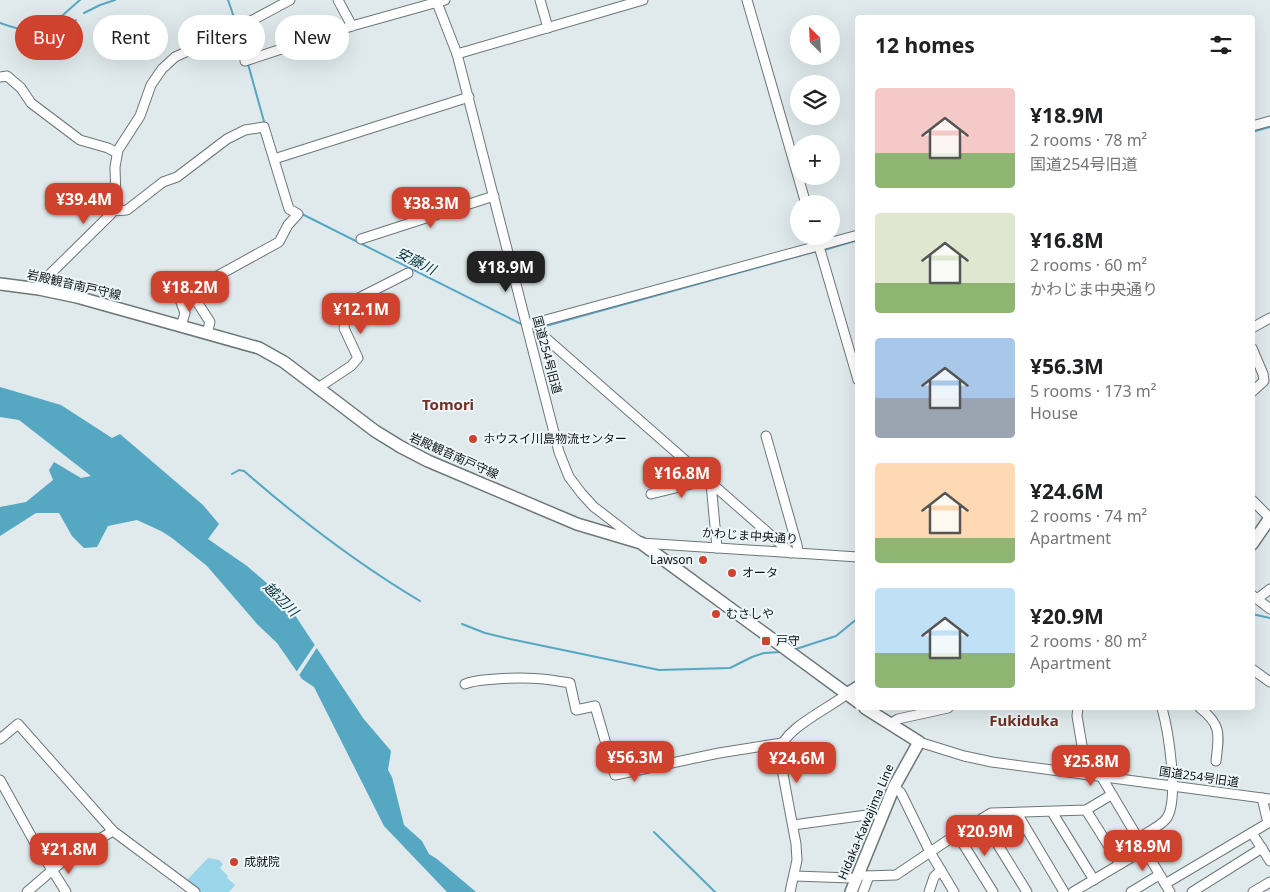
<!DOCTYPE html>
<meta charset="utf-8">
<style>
body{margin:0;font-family:"Noto Sans","Noto Sans JP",sans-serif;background:#f2f2f2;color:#202124;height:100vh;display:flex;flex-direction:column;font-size:19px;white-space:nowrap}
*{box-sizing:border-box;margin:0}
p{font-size:16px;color:#757577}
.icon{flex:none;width:28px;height:28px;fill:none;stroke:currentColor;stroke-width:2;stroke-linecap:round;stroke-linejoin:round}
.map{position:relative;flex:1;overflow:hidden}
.side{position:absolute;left:855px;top:15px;width:400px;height:695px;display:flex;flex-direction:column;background:#fff;border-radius:5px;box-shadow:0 5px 20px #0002}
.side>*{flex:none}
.hud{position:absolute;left:15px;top:15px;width:475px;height:45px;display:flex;gap:10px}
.needle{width:32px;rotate:336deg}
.controls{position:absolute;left:790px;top:15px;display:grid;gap:10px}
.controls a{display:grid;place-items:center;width:50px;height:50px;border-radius:50%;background:#fff;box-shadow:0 5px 20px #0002;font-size:25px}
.price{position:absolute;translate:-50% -42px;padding:0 11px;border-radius:10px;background:#cf432e;color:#fff;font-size:16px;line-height:32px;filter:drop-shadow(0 1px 2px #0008)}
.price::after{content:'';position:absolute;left:50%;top:30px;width:15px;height:11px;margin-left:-8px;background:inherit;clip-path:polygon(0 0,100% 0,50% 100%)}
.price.current{background:#222;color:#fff}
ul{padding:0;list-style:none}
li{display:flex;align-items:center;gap:15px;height:125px;padding:0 20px}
li span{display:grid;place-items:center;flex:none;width:140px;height:100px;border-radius:5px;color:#555}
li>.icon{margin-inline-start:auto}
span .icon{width:60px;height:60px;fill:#fffc;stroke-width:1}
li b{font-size:21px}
h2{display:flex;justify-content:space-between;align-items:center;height:60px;padding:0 20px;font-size:21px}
.tag{padding:0 18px;border-radius:22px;background:#fff;box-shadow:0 5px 20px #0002;font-size:18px;line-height:45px}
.tag.current{background:#cf432e;color:#fff}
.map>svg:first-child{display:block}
.green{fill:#9ad5e9}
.water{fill:#55a7c2}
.pier{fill:#e0eaed}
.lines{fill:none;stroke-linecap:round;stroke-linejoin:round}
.stream{stroke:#55a7c2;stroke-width:2}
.minor-casing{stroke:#6d7679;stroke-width:11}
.major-casing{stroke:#6d7679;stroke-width:14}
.minor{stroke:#fff;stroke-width:9}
.major{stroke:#fff;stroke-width:11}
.poi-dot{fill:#cf432e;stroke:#edf7fa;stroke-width:2}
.labels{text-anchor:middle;stroke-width:4;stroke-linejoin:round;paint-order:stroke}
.street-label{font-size:12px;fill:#0f1213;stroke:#edf7fa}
.poi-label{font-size:12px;fill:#0f1213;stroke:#edf7fa;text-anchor:start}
.water-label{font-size:14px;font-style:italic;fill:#07303b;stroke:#edf7fa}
.quarter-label{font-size:15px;font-weight:bold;fill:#742f24;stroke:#edf7fa}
</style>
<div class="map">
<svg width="1270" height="892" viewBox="0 0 1270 892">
<rect width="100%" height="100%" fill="#e0eaed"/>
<polygon class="green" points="208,858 219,860 223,864 220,868 228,876 227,878 235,885 229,892 199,892 185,882"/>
<polygon class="water" points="0,387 61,405 112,438 120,434 203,505 219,524 208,539 247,566 283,597 363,718 391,751 388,770 392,777 404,825 422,841 429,854 437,859 476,892 447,892 384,826 314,687 302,679 277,643 257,624 207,566 172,538 161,531 137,520 108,526 97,547 84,548 72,536 59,513 36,513 0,536 0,507 26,502 53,480 49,470 54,462 81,478 91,476 19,420 0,417"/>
<polygon class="pier" points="316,643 318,646 298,677 295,674"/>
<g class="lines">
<g class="stream">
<polyline points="228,0 237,26"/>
<polyline points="84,13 100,5 115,0"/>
<path d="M0,23c45,17 48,4 80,-23"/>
<path d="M26,30l6,6c19,-3 28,-4 44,-16"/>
<polyline points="238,31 246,57"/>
<polyline points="248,64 265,125"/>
<polyline points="1252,132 1270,127"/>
<polyline points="300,213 523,325"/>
<polyline points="824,250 858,240"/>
<polyline points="542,327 817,251"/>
<path d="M232,474l7,-4 5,1c55,48 114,93 176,130"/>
<polyline points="1252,614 1270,618"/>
<polyline points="462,624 485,633 510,639 659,670 730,668 752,657 764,653 781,652"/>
<polyline points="793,650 836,636 858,618"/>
<polyline points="654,832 715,892"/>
</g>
<defs>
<g id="minor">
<polyline points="338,0 352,26"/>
<polyline points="436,0 457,54 559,452 569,477 582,494 594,507 641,543 858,557"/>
<polyline points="540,0 548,28"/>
<polyline points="747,0 806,204"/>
<polyline points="457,54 643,0"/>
<polyline points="245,61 352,26 445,0"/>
<polyline points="0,77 7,76 21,88 31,103 80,140 108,148 117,153"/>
<polyline points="1252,126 1270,121"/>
<polyline points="274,159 469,97"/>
<polyline points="112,211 127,210 163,182 177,177 227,139 245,130 264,127 289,209 298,214 288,225 279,242 179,297 185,313 181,326"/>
<polyline points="816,236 858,380"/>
<polyline points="361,239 494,196"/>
<polyline points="39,289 43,281 111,214 116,201 115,167 118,150 140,116 151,85 162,69 175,57 236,29 290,0"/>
<polyline points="190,291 210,322 207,333"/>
<polyline points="536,323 540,333 791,553"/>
<polyline points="531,324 858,235"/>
<polyline points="1252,328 1270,318"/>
<polyline points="1252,348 1263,374 1264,381 1252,392"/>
<polyline points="318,388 351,366 358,358 344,328 347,304 408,273"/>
<polyline points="766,436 797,545 798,553"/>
<polyline points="711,483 717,548"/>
<polyline points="651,494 708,480"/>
<polyline points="1252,500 1270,518"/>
<polyline points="1252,595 1270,609"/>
<polyline points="1257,599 1270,589"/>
<polyline points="1252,669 1270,682"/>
<path d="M465,684c9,-4 21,-4 31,-5 28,-2 46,-1 74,4l6,27 19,-4 20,69 104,-22 63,-10"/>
<polyline points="1078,708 1077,716 1087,775"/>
<path d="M1200,708c22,17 19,27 16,53"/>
<polyline points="890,724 898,719 948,708"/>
<polyline points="0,739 18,724 113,831 195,892"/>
<polyline points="919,742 964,756 992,762 1270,799"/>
<polyline points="1101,776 1170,892"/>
<polyline points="0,780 35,843 66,892"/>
<polyline points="894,787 901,793 930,852 954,892"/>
<polyline points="1086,810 1120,864"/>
<polyline points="1052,812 1094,880"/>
<polyline points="1017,813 1064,892"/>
<polyline points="982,819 1027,892"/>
<polyline points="793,825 874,814 882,816"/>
<polyline points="1252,833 1270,861"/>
<polyline points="957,834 993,892"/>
<path d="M1137,839c7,-5 24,-13 29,-20 14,-18 2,-89 -4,-111"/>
<polyline points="859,874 866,876 896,875 957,834 991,813 1086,810 1111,795"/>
<polyline points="795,876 851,878"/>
<polyline points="1165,884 1268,823 1262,798"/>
<polyline points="27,892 64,860 113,831"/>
<path d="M790,892l7,-32 -1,-16 -17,-91c3,-24 49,-44 68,-59"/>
<polyline points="863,892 869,876"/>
<polyline points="929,892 934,877 941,870"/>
<polyline points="1073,892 1144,850"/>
<polyline points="1131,892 1159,875"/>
<polyline points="1192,892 1262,848"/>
<polyline points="1253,892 1270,882"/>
</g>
<g id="major">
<polyline points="0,284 39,289 77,297 259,348 284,362 375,431 401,447 428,461 577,524 641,543 858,702"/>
<polyline points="1252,544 1270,518"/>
<polyline points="847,694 858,687"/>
<polyline points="851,892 894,787 919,742 865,708"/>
</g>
</defs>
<use href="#minor" class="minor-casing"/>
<use href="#major" class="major-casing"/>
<use href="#minor" class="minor"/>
<use href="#major" class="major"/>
</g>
<g class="poi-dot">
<circle cx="473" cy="439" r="5"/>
<circle cx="703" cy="560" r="5"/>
<circle cx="732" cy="573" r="5"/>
<circle cx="716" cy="614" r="5"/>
<rect x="761" y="636" width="10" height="10" rx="2.5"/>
<circle cx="234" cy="862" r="5"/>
</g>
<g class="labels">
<g class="street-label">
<text transform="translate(74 285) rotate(13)" y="4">岩殿観音南戸守線</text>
<text transform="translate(547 355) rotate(75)" y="4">国道254号旧道</text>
<text transform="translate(454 456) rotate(24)" y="4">岩殿観音南戸守線</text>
<text transform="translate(750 536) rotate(4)" y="4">かわじま中央通り</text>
<text transform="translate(1199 777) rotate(8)" y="4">国道254号旧道</text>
<text transform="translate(866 822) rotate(-67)" y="4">Hidaka-Kawajima Line</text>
</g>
<g class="poi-label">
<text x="483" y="443">ホウスイ川島物流センター</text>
<text x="693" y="564" text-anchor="end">Lawson</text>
<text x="742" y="577">オータ</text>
<text x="726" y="618">むさしや</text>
<text x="776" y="645">戸守</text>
<text x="244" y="866">成就院</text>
</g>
<g class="water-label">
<text transform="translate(416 261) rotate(27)" y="5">安藤川</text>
<text transform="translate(281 599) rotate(44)" y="5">越辺川</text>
</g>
<g class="quarter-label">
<text x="448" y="410">Tomori</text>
<text x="1024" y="726">Fukiduka</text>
</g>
</g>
</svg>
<div class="controls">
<a><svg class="needle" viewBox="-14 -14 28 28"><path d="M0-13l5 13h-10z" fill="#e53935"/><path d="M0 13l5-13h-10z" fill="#757577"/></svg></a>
<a><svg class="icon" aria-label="layers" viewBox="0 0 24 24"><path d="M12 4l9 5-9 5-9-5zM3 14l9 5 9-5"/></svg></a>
<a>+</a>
<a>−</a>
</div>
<b class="price" style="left:84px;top:225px">¥39.4M</b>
<b class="price" style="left:431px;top:229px">¥38.3M</b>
<b class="price current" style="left:506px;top:293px">¥18.9M</b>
<b class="price" style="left:190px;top:313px">¥18.2M</b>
<b class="price" style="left:361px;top:335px">¥12.1M</b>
<b class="price" style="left:682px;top:499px">¥16.8M</b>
<b class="price" style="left:635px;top:783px">¥56.3M</b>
<b class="price" style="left:797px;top:784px">¥24.6M</b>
<b class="price" style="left:1091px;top:787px">¥25.8M</b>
<b class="price" style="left:985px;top:857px">¥20.9M</b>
<b class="price" style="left:1143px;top:872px">¥18.9M</b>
<b class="price" style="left:69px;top:875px">¥21.8M</b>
<div class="hud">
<a class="tag current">Buy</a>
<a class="tag">Rent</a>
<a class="tag">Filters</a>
<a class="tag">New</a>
</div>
<section class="side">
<h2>12 homes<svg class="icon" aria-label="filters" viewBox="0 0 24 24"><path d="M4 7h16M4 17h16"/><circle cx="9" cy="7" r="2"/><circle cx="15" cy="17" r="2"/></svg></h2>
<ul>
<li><span style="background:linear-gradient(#f6c9c9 65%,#8fb573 0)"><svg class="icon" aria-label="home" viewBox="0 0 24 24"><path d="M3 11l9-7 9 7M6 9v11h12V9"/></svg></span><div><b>¥18.9M</b><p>2 rooms · 78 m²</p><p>国道254号旧道</p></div></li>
<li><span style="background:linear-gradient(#dfe7d0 70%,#8fb573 0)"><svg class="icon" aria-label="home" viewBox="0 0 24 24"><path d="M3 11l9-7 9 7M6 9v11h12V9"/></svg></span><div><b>¥16.8M</b><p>2 rooms · 60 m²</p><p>かわじま中央通り</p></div></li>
<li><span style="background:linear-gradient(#a9c7e8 60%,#9aa5b1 0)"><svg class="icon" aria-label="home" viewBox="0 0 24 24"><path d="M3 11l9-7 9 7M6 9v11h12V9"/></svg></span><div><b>¥56.3M</b><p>5 rooms · 173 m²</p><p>House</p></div></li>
<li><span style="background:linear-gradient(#ffd9b3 75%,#8fb573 0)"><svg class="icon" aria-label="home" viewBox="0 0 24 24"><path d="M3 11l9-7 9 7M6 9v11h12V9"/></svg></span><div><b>¥24.6M</b><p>2 rooms · 74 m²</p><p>Apartment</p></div></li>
<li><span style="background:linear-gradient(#bfe0f5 65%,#8fb573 0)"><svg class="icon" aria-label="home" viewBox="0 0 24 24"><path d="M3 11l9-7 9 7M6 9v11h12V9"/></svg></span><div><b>¥20.9M</b><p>2 rooms · 80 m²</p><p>Apartment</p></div></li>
</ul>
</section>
</div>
